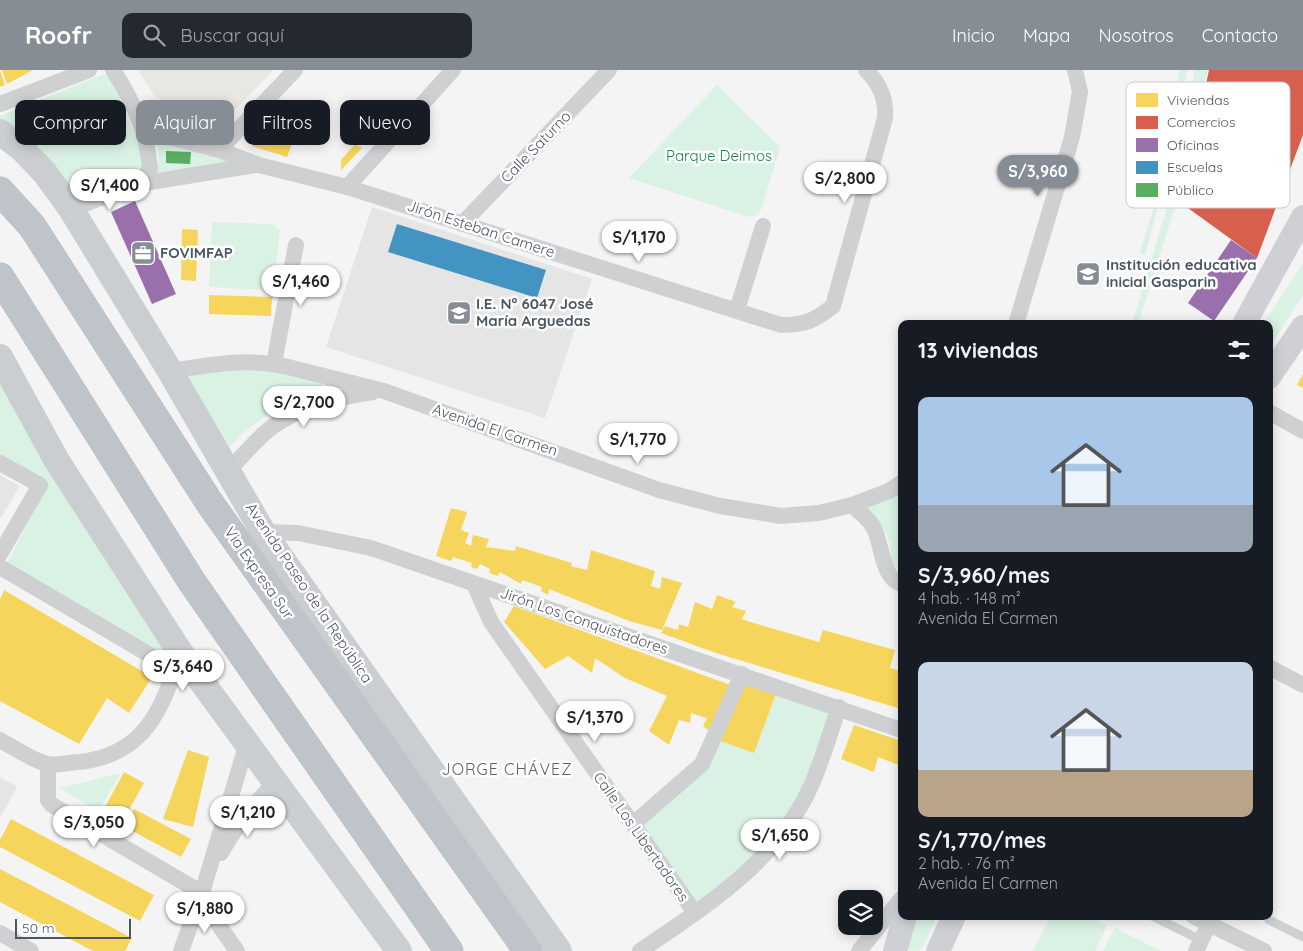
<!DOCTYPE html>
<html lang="es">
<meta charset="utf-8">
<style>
body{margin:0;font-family:Quicksand,sans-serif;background:#242831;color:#f1f3f6;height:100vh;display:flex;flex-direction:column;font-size:19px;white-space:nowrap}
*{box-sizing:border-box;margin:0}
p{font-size:16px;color:#9ea1a6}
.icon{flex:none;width:28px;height:28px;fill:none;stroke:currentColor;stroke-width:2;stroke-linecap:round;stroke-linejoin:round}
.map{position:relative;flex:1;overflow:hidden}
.side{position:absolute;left:898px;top:250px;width:375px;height:600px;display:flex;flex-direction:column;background:#171b24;border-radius:10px;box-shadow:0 2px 12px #0003}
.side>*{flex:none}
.top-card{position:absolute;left:15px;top:30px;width:475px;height:45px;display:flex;gap:10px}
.controls{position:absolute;left:838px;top:820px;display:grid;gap:10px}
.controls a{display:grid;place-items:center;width:45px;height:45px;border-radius:10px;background:#171b24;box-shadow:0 2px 12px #0003;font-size:25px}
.scale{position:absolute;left:15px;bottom:12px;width:116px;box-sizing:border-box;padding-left:5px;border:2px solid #4a5661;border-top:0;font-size:14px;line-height:18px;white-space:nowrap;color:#4a5661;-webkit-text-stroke:4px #fff;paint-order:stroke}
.price{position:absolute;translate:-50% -42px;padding:0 11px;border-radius:18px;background:#fff;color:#222;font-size:16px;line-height:32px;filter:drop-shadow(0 1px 2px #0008)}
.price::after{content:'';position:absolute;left:50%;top:30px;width:15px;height:11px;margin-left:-8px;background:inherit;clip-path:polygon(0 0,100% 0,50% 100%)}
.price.selected{background:#868d94;color:#fff}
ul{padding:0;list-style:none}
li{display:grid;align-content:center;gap:10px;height:265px;padding:0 20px}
li span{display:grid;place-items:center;height:155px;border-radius:10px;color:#555}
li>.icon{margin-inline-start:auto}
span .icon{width:90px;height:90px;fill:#fffc;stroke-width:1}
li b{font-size:21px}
h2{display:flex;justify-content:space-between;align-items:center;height:60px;padding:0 20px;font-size:21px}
.chip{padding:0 18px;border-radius:10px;background:#171b24;box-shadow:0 2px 12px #0003;font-size:18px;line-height:45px}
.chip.selected{background:#868d94;color:#fff}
header{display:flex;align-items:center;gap:30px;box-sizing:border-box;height:70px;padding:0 25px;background:#868d94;color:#fff}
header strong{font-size:24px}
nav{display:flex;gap:28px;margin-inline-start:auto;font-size:18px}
.search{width:350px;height:45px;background:#242831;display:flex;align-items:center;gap:12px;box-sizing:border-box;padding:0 18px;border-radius:10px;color:#9ea1a6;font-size:19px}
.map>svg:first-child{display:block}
.commercial{fill:#e8e7e3}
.education{fill:#e6e5e6}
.green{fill:#d9f2e3}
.homes{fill:#f6d55c}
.shops{fill:#d6604d}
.offices{fill:#9970ab}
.schools{fill:#4393c3}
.public{fill:#5aae61}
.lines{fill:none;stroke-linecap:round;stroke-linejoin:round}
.highway-casing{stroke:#b9bec3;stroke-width:29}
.lane{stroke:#ced0d2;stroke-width:9}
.street{stroke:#ced0d2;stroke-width:16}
.secondary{stroke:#ced0d4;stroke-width:24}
.primary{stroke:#caced1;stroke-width:26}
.highway{stroke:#bec4c9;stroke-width:28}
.labels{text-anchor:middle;stroke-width:5;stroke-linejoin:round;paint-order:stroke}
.street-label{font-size:15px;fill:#4a5661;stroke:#fff}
.park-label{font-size:15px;fill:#17864f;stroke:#fff}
.poi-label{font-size:15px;font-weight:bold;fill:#4a5661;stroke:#fff;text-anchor:start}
.neighbourhood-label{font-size:16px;letter-spacing:1px;fill:#5f6368;stroke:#fff}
.key{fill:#fff;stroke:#c9ccd0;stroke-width:1}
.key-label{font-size:14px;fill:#4a5661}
</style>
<header>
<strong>Roofr</strong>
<div class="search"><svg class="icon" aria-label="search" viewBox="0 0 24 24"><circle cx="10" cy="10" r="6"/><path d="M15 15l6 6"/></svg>Buscar aquí</div>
<nav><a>Inicio</a><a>Mapa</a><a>Nosotros</a><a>Contacto</a></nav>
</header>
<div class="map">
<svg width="1303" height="881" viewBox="0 0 1303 881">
<rect width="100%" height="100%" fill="#f4f4f4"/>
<polygon class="commercial" points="138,0 274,0 215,60 206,62 191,58 152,22"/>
<g class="education">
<polygon points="372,137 592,209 545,348 326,277"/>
<polygon points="0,405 20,416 0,449"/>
<polygon points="0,707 17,717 0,748"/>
</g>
<g class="green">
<polygon points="1179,0 1187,0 1180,48 1174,47"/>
<polygon points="1194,0 1208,0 1202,29 1192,25"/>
<polygon points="104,4 112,9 139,76 142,99 134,106 74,129 27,63 0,49 0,46"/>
<polygon points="717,15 780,77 761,140 755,146 749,147 629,108"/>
<polygon points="161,73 167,74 232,92 158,102 158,74"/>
<polygon points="1171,124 1178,127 1138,254 1132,254"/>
<polygon points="1155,132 1159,133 1145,185 1140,183"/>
<polygon points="212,152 272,154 280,160 273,220 209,217"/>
<polygon points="1303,193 1303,225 1269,278 1269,254 1263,254"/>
<path d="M274,296l48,17v3c-35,17 -71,34 -95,64l-45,-73 46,-8z"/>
<polygon points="0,301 172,578 169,591 6,496 47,414 0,385"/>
<path d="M901,421v81c-16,-13 -7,-21 -14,-36 -5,-11 -12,-18 -20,-26l2,-5z"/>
<polygon points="779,617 839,637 781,766 695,843 633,754 718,670 754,683"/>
<polygon points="121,703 98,742 60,718"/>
<polygon points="916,846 937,846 922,879 916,881 908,880"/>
<polygon points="1051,846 1088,846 1107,856 1095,881 1033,881"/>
<polygon points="1115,858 1161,881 1103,881"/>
</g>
<g class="homes">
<polygon points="0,0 5,15 0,17"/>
<polygon points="2,0 33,0 7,14"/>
<polygon points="273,48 294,68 287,87 252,76 257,59"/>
<polygon points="355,74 362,78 341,100 341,90"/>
<polygon points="182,159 198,160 196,211 181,210"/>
<polygon points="209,225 272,227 271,246 209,244"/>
<polygon points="1303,304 1303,318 1297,315"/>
<polygon points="451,438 467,442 461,460 469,463 465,473 471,476 473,465 489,469 486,477 515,481 516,476 572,493 571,496 587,500 591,480 655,501 651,516 660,519 662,507 682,513 662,560 629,551 549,519 548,525 541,521 542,517 522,510 521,514 500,502 498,506 489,503 490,499 480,494 477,499 471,497 472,493 453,487 451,491 436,486"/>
<polygon points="4,520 152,607 129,643 107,628 79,674 0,631 0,530"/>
<polygon points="717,525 736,532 732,537 746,541 742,549 747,551 819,572 823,560 895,580 890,598 901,601 901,639 716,583 661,563 665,556 678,560 679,554 688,557 695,532 712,539"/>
<polygon points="514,536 736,617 714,665 703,656 707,648 691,643 690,653 679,650 669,675 649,661 667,626 625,608 595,588 592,603 568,586 545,599 504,552"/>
<polygon points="745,612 777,621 754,683 718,670"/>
<polygon points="854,655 901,671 901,696 878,687 874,702 841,689"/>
<polygon points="188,680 209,687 193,757 163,749"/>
<polygon points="124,702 144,713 116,763 97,752"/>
<polygon points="134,739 191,769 181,787 125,757"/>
<polygon points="11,749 154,825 140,851 0,777 0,770"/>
<polygon points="0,799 132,868 125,881 93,881 0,832"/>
</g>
<polygon class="shops" points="1209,0 1303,0 1303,65 1257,188 1181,133"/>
<g class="offices">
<polygon points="135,131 176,224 152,234 111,142"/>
<polygon points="1231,170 1257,188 1214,251 1188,233"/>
</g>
<polygon class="schools" points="397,154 546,200 537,228 388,182"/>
<polygon class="public" points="166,81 191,82 190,94 166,93"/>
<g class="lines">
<defs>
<g id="highway">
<polyline points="0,121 32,156 209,432 528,881"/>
<polyline points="0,207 192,512 449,881"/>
</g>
</defs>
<use href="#highway" class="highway-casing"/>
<g class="lane">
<polyline points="1152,846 1201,870"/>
<polyline points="1269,850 1303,867"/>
</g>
<g class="street">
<polyline points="0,34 89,0"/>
<path d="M143,60l76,20 40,15 88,22 434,138c24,0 33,-4 52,-19l52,-188c1,-20 -5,-34 -19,-48"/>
<polyline points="219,80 295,0"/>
<polyline points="138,114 256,95"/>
<polyline points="347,117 453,0"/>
<path d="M71,139l67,-25 12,-14c-2,-35 -18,-71 -37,-100"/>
<polyline points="462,154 609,0"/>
<polyline points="737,240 763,156"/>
<polyline points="1016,254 1072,67 1080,22 1075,0"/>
<polyline points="274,294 296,175"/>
<path d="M170,301c41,-6 77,-14 118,-4l96,24 275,99 61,16 61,10 38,-3 33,-8 37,-14 12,-8"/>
<polyline points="1269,342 1303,361"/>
<polyline points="0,393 40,415 0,484"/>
<path d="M228,401c14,-14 28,-32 44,-44 30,-21 65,-30 101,-35"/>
<path d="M852,435c6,6 15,12 20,20 11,16 8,52 29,59"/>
<polyline points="263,462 298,463 371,478 901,660"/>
<polyline points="0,497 184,605"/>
<polyline points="474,514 491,552 695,843"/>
<polyline points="1269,597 1303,615"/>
<path d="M0,670c13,7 35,22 48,24 9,2 22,-2 31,-2 66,-7 84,-53 101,-110"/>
<polyline points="48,695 48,730 52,735 202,823"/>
<polyline points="633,754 702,694 742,604"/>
<path d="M221,783c15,-27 32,-49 55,-71"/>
<polyline points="200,828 237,881"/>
<polyline points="1193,846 1264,881"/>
<polyline points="0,863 31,881"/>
<polyline points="181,881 202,823 247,673"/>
<path d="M640,881c67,-46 136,-88 171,-165 11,-25 19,-53 28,-79"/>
<polyline points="859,881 901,829"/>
<polyline points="1196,881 1209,854"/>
</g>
<g class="secondary">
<polyline points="1244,254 1303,147"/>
<polyline points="1269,307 1303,257"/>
<polyline points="895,881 905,846"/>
<polyline points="938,881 954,846"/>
</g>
<g class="primary">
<polyline points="0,62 22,79 45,103 71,139 170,301 263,462 559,881"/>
<polyline points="0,287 57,391 180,582 399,881"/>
</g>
<use href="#highway" class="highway"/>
</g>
<defs>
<symbol id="office-square" viewBox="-11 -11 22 22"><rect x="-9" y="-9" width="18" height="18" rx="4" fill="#868d94" stroke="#fff"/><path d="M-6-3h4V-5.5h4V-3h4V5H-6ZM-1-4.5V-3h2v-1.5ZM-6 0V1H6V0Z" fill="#fff"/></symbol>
<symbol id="school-square" viewBox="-11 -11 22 22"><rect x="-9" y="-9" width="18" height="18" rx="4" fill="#868d94" stroke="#fff"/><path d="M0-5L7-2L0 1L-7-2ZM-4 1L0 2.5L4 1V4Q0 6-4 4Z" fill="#fff"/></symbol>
</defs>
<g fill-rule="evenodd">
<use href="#office-square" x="129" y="169" width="28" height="28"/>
<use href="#school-square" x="1074" y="190" width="28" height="28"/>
<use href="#school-square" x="445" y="229" width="28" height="28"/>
</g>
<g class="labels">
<g class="street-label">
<text transform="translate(536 77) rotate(-46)" y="5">Calle Saturno</text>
<text transform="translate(481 159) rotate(18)" y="5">Jirón Esteban Camere</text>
<text transform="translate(495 360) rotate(19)" y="5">Avenida El Carmen</text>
<text transform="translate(259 503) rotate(55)" y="5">Via Expresa Sur</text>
<text transform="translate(309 523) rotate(56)" y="5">Avenida Paseo de la República</text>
<text transform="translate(584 551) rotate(19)" y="5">Jirón Los Conquistadores</text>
<text transform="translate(641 767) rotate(55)" y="5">Calle Los Libertadores</text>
</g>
<g class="park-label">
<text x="719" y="91">Parque Deimos</text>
</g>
<g class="poi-label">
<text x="160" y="188">FOVIMFAP</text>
<text x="1106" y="200">Institución educativa<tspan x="1106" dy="17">inicial Gasparin</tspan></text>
<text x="476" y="239">I.E. N° 6047 José<tspan x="476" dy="17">María Arguedas</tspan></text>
</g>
<g class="neighbourhood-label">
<text x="507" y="705">JORGE CHÁVEZ</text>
</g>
</g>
<rect x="1126" y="12" width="164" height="126" rx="8" class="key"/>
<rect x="1136" y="23" width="22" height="14" fill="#f6d55c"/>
<rect x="1136" y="46" width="22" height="13" fill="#d6604d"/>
<rect x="1136" y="68" width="22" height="14" fill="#9970ab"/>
<rect x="1136" y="91" width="22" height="13" fill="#4393c3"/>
<rect x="1136" y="113" width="22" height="14" fill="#5aae61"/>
<g class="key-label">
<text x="1167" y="35">Viviendas</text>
<text x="1167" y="57">Comercios</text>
<text x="1167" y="80">Oficinas</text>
<text x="1167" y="102">Escuelas</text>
<text x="1167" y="125">Público</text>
</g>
</svg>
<div class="controls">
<a><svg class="icon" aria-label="layers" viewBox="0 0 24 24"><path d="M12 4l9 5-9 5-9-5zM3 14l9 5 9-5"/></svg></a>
</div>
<div class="scale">50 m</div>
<b class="price selected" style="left:1038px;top:127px">S/3,960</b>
<b class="price" style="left:845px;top:134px">S/2,800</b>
<b class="price" style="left:110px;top:141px">S/1,400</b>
<b class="price" style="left:639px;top:193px">S/1,170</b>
<b class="price" style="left:301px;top:237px">S/1,460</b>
<b class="price" style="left:304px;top:358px">S/2,700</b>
<b class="price" style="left:638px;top:395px">S/1,770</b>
<b class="price" style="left:183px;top:622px">S/3,640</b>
<b class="price" style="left:595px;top:673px">S/1,370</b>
<b class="price" style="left:248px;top:768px">S/1,210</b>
<b class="price" style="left:94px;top:778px">S/3,050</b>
<b class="price" style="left:780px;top:791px">S/1,650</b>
<b class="price" style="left:205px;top:864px">S/1,880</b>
<div class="top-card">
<a class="chip">Comprar</a>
<a class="chip selected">Alquilar</a>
<a class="chip">Filtros</a>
<a class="chip">Nuevo</a>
</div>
<section class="side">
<h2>13 viviendas<svg class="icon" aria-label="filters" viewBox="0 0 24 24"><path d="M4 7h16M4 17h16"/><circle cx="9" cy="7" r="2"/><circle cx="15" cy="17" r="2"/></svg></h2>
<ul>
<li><span style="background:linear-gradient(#a9c7e8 70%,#9aa5b1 0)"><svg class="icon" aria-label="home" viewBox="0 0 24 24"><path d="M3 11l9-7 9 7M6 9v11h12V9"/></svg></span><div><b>S/3,960/mes</b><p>4 hab. · 148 m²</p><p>Avenida El Carmen</p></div></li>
<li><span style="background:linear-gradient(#c9d6e8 70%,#b9a48a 0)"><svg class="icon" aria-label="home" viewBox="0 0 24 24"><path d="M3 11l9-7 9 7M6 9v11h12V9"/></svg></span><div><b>S/1,770/mes</b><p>2 hab. · 76 m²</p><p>Avenida El Carmen</p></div></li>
</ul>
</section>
</div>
